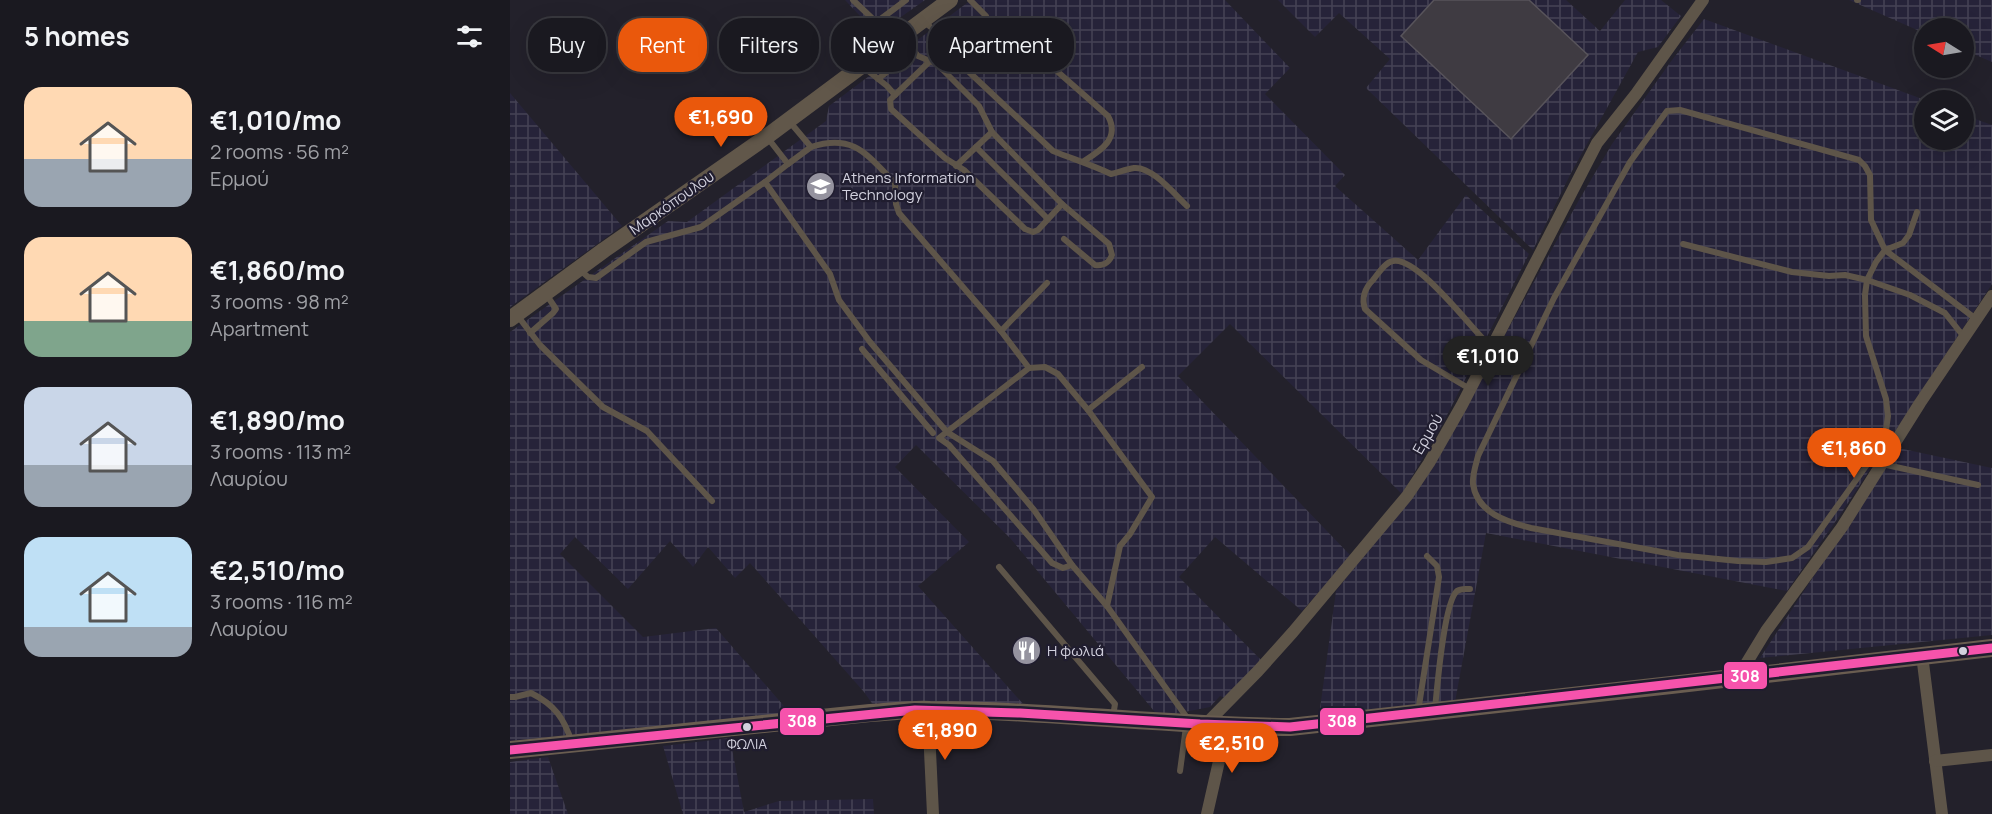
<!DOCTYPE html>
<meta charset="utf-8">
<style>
body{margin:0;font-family:Manrope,sans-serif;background:#27262d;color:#f1f3f6;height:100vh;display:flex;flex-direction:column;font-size:22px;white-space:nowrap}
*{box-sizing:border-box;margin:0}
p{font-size:20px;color:#9fa0a5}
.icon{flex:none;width:33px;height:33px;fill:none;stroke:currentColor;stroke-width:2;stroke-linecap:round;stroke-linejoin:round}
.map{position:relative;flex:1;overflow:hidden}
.drawer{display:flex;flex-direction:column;background:#1a1920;width:510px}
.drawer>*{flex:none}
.guide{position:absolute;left:18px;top:18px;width:570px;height:54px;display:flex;gap:12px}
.needle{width:39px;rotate:281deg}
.controls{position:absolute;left:1404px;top:18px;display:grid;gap:12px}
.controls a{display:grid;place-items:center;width:60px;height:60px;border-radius:50%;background:#1a1920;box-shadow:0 6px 24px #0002,0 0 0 2px #38383e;font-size:30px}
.price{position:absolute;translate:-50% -51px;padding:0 14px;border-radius:21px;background:#ea580c;color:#fff;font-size:20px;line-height:39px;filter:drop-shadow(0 2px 3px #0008)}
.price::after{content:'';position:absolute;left:50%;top:36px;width:18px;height:14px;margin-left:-9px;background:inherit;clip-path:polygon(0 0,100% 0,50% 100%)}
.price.current{background:#222;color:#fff}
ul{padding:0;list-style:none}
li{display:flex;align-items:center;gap:18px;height:150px;padding:0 24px}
li span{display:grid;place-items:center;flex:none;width:168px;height:120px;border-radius:18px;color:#555}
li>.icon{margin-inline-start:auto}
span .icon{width:72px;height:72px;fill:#fffc;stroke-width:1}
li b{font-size:26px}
h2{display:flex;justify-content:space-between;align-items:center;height:72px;padding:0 24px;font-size:26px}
.chip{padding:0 21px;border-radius:24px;background:#1a1920;box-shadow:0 6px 24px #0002,0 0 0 2px #38383e;font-size:21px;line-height:54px}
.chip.current{background:#ea580c;color:#fff}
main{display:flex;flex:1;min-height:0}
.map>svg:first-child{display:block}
.industrial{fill:url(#industrial-grid)}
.building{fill:#3f3b42;stroke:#58545b;stroke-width:1.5}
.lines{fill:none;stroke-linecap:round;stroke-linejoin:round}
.lane{stroke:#5e5549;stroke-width:6}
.street{stroke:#5e5549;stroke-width:12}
.secondary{stroke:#61574a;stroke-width:16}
.primary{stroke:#6a5d50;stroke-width:18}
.bus-1-casing{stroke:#201d2f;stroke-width:14}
.bus-1{stroke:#f653ac;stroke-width:9}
.bus-dot{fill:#d2d1de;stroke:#201d2f;stroke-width:2}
.labels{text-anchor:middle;stroke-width:4.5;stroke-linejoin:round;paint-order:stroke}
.bus-label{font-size:14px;fill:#d2d1de;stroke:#201d2f}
.poi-label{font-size:15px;fill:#d2d1de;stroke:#201d2f;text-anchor:start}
.street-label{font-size:15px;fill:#d2d1de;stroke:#201d2f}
.line-badge{stroke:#201d2f;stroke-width:2}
.badge-label{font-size:16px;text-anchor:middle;font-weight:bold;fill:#fff}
</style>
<main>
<section class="drawer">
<h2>5 homes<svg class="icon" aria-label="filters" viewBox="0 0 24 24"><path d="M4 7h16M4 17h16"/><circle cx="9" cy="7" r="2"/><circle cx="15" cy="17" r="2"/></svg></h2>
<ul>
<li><span style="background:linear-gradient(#ffd9b3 60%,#9aa5b1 0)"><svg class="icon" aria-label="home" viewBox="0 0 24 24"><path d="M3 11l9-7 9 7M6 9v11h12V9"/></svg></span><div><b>€1,010/mo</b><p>2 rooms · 56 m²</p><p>Ερμού</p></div></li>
<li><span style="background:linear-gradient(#ffd9b3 70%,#7fa58c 0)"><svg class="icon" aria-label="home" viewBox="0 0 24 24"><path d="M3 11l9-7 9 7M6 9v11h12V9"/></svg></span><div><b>€1,860/mo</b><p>3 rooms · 98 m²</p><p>Apartment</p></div></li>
<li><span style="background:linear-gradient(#c9d6e8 65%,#9aa5b1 0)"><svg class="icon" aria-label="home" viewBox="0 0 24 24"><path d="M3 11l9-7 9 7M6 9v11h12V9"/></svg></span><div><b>€1,890/mo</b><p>3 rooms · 113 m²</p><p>Λαυρίου</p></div></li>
<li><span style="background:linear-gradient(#bfe0f5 75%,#9aa5b1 0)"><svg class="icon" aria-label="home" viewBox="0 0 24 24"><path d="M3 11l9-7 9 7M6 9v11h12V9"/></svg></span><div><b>€2,510/mo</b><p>3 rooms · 116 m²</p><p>Λαυρίου</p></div></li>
</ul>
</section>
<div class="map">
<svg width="1482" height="814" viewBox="0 0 1482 814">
<defs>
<pattern id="industrial-grid" width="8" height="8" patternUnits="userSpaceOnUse" patternTransform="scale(1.5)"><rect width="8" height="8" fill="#262339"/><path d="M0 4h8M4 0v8" fill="none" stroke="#454255"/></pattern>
</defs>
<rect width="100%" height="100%" fill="#23212b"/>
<g class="industrial">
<polygon points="335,0 415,0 367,34"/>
<polygon points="461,0 715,0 780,68 755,94 835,175 825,186 908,260 956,195 1019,254 933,423 892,494 720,324 668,376 841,556 792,611 705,537 669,577 752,661 715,698 710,696 700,707 649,717 500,538 406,445 385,467 459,542 408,586 515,706 364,706 354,692 240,563 225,578 198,547 183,567 160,541 118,589 65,537 50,554 133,637 206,628 280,713 0,741 0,332 158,221 177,222 316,121 319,106"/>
<polygon points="768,0 1056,0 1090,31 1115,0 1151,0 1171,16 1148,47 1128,52 1061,173 1023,250 856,88 880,59 829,13 805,37"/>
<polygon points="1339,0 1482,0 1482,62 1454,50 1454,28 1414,28 1414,33"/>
<polygon points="1194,19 1415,100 1414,140 1454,140 1454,115 1482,125 1482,284 1330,515 1277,591 976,533 945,702 809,716 826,591 920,471 1069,200 1102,144 1162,60"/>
<polygon points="0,93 112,226 0,307"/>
<polygon points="1388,448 1482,468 1482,635 1250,658"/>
<polygon points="220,738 234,812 269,801 363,799 364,814 173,814 153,746"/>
<polygon points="38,757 58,814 0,814 0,762"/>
</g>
<polygon class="building" points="924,0 1019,0 1078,55 1001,139 891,36"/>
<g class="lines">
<g class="lane">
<polyline points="343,0 365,21 368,21 396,0"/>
<polyline points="1347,0 1348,0"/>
<path d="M413,21l35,28 11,23 84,79c20,8 39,14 58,23 8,-2 16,-5 23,-6 18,-2 41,27 53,38"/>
<polyline points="448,49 476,16 460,0"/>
<path d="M540,65l58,51c12,22 -6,34 -24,45"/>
<polyline points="352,66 377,86 385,95 380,100 381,109 435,158 454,170 515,229 523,232 528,230 552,204 482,132 469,106 427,64 408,56 393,37"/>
<polyline points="368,79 404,51"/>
<polyline points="385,95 419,62"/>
<path d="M279,121l22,26c43,-14 56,8 84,36l1,21 3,9 102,118 28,37 -90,70 10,7 103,118 11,5 9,-3"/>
<polyline points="257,137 278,164 255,182 320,274 329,300 360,342 437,432 483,461 524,510 562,565 597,606 678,719"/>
<polyline points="466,147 538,219"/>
<polyline points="278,164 301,147"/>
<polyline points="446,166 482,132"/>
<path d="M552,204l47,40 3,11c-3,8 -8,11 -17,10l-31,-26"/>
<path d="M1407,212l-8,23 -6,8 -18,7 -9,12 -9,18 -2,15 1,41 20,63 2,17 -2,14 -12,25 -66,92 -16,11 -26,4 -28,-1 -60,-6 -147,-27c-24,-6 -54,-15 -58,-44 -1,-8 3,-20 5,-28l76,-158 76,-136 37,-51 13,-1 179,50 6,6 5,9 1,45 14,30 91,69"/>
<polyline points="1173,244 1282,272 1319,276 1335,275 1357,280 1400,295 1435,313 1454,337"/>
<polyline points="69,269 78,277 86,278 136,242 191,227 255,182"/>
<polyline points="7,315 30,345 93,407 137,431 202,501"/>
<polyline points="491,331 537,283"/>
<polyline points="20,333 43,313 46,309 36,294"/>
<polyline points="352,349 423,433"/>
<polyline points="519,368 535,367 548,374 578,410 642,497 620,534 610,546 597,606"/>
<path d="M960,389l-49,-29 -56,-51c-4,-12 0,-21 8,-29 5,-6 12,-18 20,-19 25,-5 80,70 99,87"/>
<polyline points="578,410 632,367"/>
<polyline points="1372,464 1468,485"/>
<polyline points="489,567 605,704 603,716"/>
<path d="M0,697h5l16,-4c24,12 33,25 41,50"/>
<path d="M925,709c2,-20 9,-107 22,-118 4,-3 8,-2 13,-2"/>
<polyline points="908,712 929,577 927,566 917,556"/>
<polyline points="670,771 676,727"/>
</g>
<g class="street">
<polyline points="1412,655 1432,814"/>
<polyline points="1228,677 1256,631 1332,527 1410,403 1482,296"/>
<polyline points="418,709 423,814"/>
<polyline points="695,725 748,671 783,632 897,496 919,463 952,405 1087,143 1126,94 1193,0"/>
<polyline points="1425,761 1482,755"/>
<polyline points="697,814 717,726"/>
</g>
<polyline class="secondary" points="0,319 94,250 256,137 440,0"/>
<path class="primary" d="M0,750l360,-37c20,-1 40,-4 60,-3 120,0 239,16 360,17l381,-42 321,-37"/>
<defs>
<polyline id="bus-1" points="0,750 405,710 510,713 690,724 780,727 1482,648"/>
</defs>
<use href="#bus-1" class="bus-1-casing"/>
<use href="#bus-1" class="bus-1"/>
</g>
<defs>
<symbol id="university-disc" viewBox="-11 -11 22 22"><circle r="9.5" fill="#95939f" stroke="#201d2f"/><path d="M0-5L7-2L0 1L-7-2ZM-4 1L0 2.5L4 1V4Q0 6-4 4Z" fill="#fff"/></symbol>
<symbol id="restaurant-disc" viewBox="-11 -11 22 22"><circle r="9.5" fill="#95939f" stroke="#201d2f"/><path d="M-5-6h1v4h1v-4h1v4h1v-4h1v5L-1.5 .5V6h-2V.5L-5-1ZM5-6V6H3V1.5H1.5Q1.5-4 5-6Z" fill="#fff"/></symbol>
</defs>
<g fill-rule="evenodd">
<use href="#university-disc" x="294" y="170" width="33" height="33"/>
<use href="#restaurant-disc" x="500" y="634" width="33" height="33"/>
</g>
<g class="bus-dot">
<circle cx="1453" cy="651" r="5"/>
<circle cx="237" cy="727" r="5"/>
</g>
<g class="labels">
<g class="bus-label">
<text x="237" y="749">ΦΩΛΙΑ</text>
</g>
<g class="poi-label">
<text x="332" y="183">Athens Information<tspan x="332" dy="17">Technology</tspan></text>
<text x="537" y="656">Η φωλιά</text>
</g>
<g class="street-label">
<text transform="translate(162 203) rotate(-35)" y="5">Μαρκόπουλου</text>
<text transform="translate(918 434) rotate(-60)" y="5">Ερμού</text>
</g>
</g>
<g class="line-badge">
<rect x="1213" y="661" width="45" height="29" rx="6" fill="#f653ac"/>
<rect x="809" y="707" width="46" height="29" rx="6" fill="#f653ac"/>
<rect x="269" y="707" width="46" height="29" rx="6" fill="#f653ac"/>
</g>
<g class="badge-label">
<text x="1235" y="682">308</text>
<text x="832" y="727">308</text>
<text x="292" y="727">308</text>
</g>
</svg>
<div class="controls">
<a><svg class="needle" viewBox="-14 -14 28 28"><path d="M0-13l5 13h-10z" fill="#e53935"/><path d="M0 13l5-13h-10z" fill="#9fa0a5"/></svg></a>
<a><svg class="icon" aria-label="layers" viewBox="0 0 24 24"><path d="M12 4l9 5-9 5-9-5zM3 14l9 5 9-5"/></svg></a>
</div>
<b class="price" style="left:211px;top:148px">€1,690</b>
<b class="price current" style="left:978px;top:387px">€1,010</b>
<b class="price" style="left:1344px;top:479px">€1,860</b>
<b class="price" style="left:435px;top:761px">€1,890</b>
<b class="price" style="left:722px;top:774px">€2,510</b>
<div class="guide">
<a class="chip">Buy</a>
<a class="chip current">Rent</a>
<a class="chip">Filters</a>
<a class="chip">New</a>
<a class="chip">Apartment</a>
</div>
</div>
</main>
